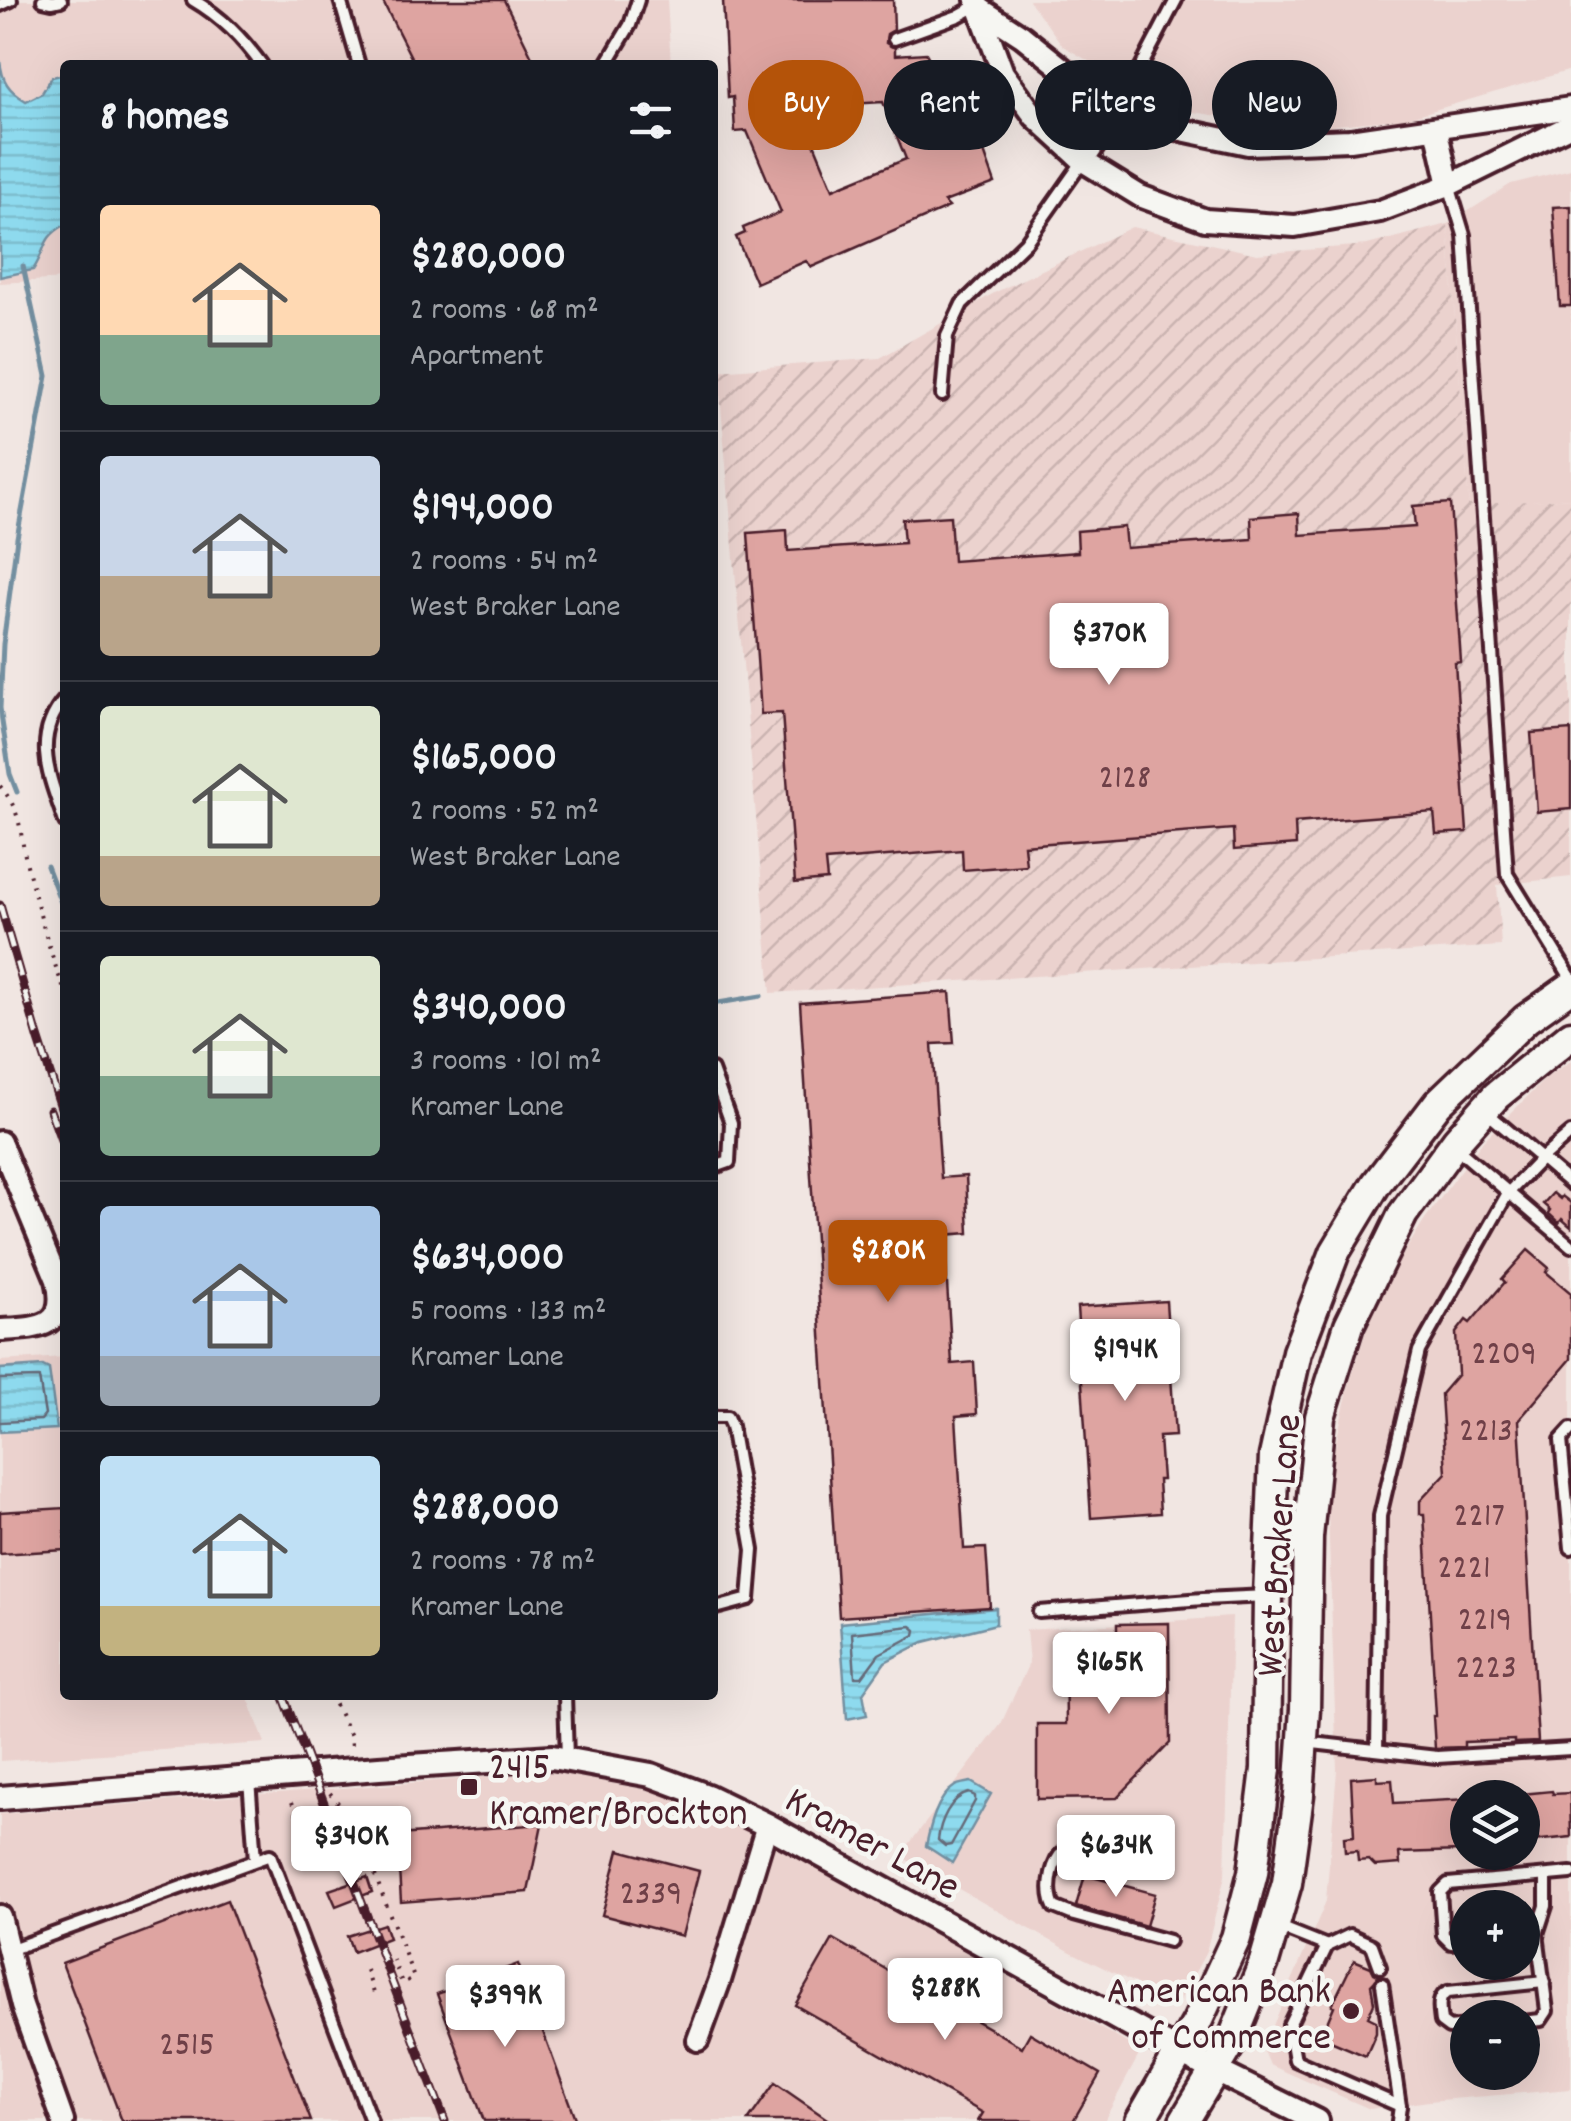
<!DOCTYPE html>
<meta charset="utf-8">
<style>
body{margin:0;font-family:Dekko,sans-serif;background:#20242c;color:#f1f3f6;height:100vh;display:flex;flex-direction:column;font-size:38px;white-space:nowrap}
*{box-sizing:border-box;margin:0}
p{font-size:32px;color:#9ea1a6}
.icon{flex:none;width:55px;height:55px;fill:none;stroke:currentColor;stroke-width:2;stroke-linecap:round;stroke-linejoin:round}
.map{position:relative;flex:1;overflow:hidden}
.side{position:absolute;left:60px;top:60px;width:658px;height:1640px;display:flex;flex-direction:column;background:#171b24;border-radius:10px;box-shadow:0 10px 40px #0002}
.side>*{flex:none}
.banner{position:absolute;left:748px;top:60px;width:672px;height:90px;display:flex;gap:20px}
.fabs{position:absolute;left:1450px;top:1780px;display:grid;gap:20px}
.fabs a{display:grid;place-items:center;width:90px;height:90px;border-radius:50%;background:#171b24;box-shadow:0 10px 40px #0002;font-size:50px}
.price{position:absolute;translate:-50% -85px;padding:0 22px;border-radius:10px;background:#fff;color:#222;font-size:32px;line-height:65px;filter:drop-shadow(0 2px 5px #0008)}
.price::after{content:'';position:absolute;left:50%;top:60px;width:30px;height:22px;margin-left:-15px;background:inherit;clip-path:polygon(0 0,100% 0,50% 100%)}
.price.active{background:#b45309;color:#fff}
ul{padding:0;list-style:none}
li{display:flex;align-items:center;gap:30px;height:250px;padding:0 40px}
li+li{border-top:2px solid #363941}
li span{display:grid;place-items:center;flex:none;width:280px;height:200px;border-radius:10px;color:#555}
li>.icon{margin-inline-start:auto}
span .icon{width:120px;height:120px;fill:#fffc;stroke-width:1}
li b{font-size:42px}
h2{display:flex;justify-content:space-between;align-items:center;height:120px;padding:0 40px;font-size:42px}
.chip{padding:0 35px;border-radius:45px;background:#171b24;box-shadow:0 10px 40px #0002;font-size:35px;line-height:90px}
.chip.active{background:#b45309;color:#fff}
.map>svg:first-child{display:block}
.built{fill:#ebd2ce;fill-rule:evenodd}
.industrial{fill:url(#industrial-furrows)}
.water{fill:url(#water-rules);stroke:#738fa0;stroke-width:2.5}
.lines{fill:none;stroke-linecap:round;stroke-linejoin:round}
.shore{stroke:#656a79;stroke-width:2.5}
.stream{stroke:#738fa0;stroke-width:5}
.building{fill:#dea4a1;stroke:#4a1f2b;stroke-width:2.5;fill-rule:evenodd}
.service-casing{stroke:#4a1f2b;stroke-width:18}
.minor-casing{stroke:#4a1f2b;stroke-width:28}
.tertiary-casing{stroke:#4a1f2b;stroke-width:30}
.secondary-casing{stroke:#4a1f2b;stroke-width:35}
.path{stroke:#4a1f2b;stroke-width:4;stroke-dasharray:2.5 8;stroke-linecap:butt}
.service{stroke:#f6f6f2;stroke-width:10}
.minor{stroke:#f6f6f2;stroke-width:20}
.tertiary{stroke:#f6f6f2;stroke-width:22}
.secondary{stroke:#f6f6f2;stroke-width:28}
.rail-casing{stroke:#4a1f2b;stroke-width:9}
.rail{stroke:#f6f6f2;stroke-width:5;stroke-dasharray:15;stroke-linecap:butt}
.poi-dot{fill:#4a1f2b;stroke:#f6f6f2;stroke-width:4}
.labels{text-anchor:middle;stroke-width:9;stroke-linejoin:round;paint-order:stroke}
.number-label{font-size:35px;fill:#6f4048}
.street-label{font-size:40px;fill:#4a1f2b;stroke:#f6f6f2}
.poi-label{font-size:40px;fill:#4a1f2b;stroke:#f6f6f2;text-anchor:start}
</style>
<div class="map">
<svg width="1571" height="2121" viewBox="0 0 1571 2121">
<defs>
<pattern id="industrial-furrows" width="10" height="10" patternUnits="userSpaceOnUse" patternTransform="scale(2.5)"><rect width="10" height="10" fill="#ebd2ce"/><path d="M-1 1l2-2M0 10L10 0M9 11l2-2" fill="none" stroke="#cbb4b1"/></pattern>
<pattern id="water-rules" width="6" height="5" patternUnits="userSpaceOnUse" patternTransform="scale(2.5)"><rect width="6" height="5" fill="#8edaee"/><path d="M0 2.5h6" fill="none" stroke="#7cbbcc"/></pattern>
</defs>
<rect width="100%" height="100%" fill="#f1e6e2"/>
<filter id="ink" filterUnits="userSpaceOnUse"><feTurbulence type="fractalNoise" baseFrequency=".01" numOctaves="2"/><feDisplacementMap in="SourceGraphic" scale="20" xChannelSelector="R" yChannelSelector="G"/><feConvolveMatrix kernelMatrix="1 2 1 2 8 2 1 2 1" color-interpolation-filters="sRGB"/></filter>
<g filter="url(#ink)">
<g class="built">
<polygon points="0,0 667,0 671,65 65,65 65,279 0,283"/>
<polygon points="1029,0 1571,0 1571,70 1407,118 1299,129 1169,108 1063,46"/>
<polygon points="1571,169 1571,498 1469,506 1448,224 1511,184"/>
<path d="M1571,1061v1028l-142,12 -59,8 -100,-44 -7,-16 63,-148 11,-131 -10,-288 22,-97 27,-87 49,-79 58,-78 63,-63zM1468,1798h54v54h-54zM1468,1908h54v54h-54zM1468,2018h54v54h-54z"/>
<polygon points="65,1357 65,1695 247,1695 265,1743 0,1761 0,1361"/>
<polygon points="1232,1617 1225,1876 1206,1952 1178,2004 1071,1952 900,1856 1001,1724 1029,1663 1026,1630"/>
<polygon points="553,1772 669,1794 782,1848 1141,2051 1104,2121 0,2121 0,1814"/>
</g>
<polygon class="industrial" points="1448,224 1469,505 1571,498 1571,877 1497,885 1501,946 771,993 718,371 880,358 996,292 1132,227 1257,254 1367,245"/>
<g class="water">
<path d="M0,60c2,21 8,30 26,41l16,-8 10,-16 13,-3v151c-24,13 -18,24 -32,45l-33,7z"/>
<polygon points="43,1366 49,1369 57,1429 0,1432 0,1369"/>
<polygon points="996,1608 996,1624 924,1642 885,1662 863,1693 867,1715 847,1719 840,1623"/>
<path d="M971,1782l20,12 -39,69 -26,-17c4,-19 10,-48 29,-60 1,-1 14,-4 16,-4z"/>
</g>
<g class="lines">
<g class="shore">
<polyline points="0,1379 39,1378 45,1415 41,1420 0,1422"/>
<polygon points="911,1626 916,1630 915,1635 879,1654 862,1677 855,1677 852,1633"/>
<path d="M969,1793l6,3v5l-24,44 -6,1 -7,-6c2,-18 12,-43 31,-47z"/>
</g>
<g class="stream">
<polyline points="17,792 10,774 0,708 3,644 17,538 47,376 23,266"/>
<polyline points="47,866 65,913"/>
<polyline points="712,1004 761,996"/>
</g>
</g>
<g class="building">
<polygon points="382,0 504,0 536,65 415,65"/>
<path d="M723,0h170l1,30 -7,4 -1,9 9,5v7l31,-2 17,30 48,63 -7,6 11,31 -51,19 5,5 -137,60 -6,-6 -50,22 -20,-46 9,-4 -2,-5 38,-16 -34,-81 -12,1 -2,-35 -5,1zM883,102l23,57 -73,30 -34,-82z"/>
<polygon points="1571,206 1571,306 1560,306 1553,207"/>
<polygon points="1450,503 1461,662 1455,663 1467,832 1436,834 1434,812 1295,823 1296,845 1234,850 1233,829 1024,845 1026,865 963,870 962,850 825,861 827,880 795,883 782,713 761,714 748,533 787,530 788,551 904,543 902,519 950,516 953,561 1078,552 1077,531 1124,527 1126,548 1252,539 1251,517 1299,513 1300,535 1415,527 1413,506"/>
<polygon points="1571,730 1571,809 1537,812 1531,733"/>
<polygon points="950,992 954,1043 932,1044 941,1178 966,1176 969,1233 944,1235 952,1364 974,1362 977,1414 956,1416 964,1549 986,1548 990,1607 839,1617 800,1003"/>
<polygon points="1553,1193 1560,1199 1562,1196 1571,1203 1571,1227 1562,1219 1559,1223 1548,1213 1550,1210 1543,1204"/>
<polygon points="1528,1250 1549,1268 1546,1272 1571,1293 1571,1359 1519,1420 1538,1742 1514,1743 1514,1740 1464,1742 1464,1747 1435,1748 1433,1716 1436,1716 1424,1514 1420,1514 1420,1501 1446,1473 1441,1394 1458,1374 1456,1333 1466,1320 1470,1323 1505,1282 1502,1279"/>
<polygon points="1166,1301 1175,1436 1159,1437 1162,1480 1158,1480 1160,1513 1091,1518 1077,1307"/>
<polygon points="65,1508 65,1550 0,1554 0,1512"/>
<polygon points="1169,1623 1170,1743 1117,1798 1037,1799 1037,1724 1066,1724 1065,1648 1117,1648 1117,1624"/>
<polygon points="1377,1776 1377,1781 1392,1780 1394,1803 1468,1799 1468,1846 1460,1846 1461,1851 1399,1853 1400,1864 1375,1866 1369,1860 1358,1861 1357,1851 1345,1852 1344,1837 1354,1836 1351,1778"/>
<polygon points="1552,1791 1553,1794 1570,1793 1571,1837 1522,1842 1522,1794"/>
<polygon points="542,1824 528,1892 401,1902 399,1869 389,1870 386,1836"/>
<polygon points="619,1850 699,1871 682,1936 602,1915"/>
<polygon points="1085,1875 1155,1894 1146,1926 1076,1906"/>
<polygon points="367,1877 372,1892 336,1906 329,1890"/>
<polygon points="227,1900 311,2121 122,2121 62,1963"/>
<polygon points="384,1924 389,1938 353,1952 347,1936"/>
<polygon points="833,1939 1022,2047 1030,2033 1100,2074 1073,2121 978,2121 983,2113 795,2005"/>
<polygon points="1354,1960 1371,1967 1374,1973 1380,1976 1371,1985 1374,2003 1368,2017 1376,2021 1376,2033 1366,2056 1321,2037 1334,2006 1332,2005"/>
<polygon points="518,1964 576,2121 484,2121 437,1994"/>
<polygon points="775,2083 830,2121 748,2121"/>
</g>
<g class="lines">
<defs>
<g id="service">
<polyline points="43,0 52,2 61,0"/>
<path d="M193,0c29,17 49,38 69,65"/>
<polyline points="340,0 359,65"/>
<polyline points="0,5 11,0"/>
<polyline points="894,39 958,16 978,5"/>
<polyline points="606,65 630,25 638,0"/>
<polyline points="1120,107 1176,0"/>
<polyline points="1449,185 1464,235 1507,874 1571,978"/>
<polyline points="942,395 947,336 962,304 1026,242 1083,161"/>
<path d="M65,699c-35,39 -14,81 0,123"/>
<polyline points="712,1070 731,1123 729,1162 712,1168"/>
<polyline points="1484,1110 1571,1184"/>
<polyline points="1454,1146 1571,1246"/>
<polyline points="712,1417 727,1417 731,1426 753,1550 749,1599 712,1609"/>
<polyline points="1571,1429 1561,1440 1571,1548"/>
<polyline points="1039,1612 1203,1599 1267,1596"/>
<polyline points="565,1695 567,1758"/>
<polyline points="1304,1742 1437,1757 1571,1749"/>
<polyline points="1377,1750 1380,1516 1419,1351 1508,1193 1541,1159 1571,1133"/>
<polyline points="249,1779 255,1860"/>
<path d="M1074,1843c-4,4 -10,7 -14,12 -10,14 -13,37 -6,52l20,8 95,26"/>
<polyline points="1277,1926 1327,1946"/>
<polyline points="1522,1935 1537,1934 1546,1906 1546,1876"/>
<polyline points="1468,1941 1451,1943 1443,1935 1440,1892 1448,1884 1571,1873"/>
<polyline points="9,1950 270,1855 371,2121"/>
<polyline points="1380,1967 1372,1945 1350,1935 1327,1946 1289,2025 1295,2060 1400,2106"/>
<polyline points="1382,1984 1400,2106 1398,2121"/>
<polyline points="1522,2022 1541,2020 1547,2011 1537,1934"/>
<path d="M1468,2026l-19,2 -8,-6c-1,-11 -5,-25 7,-30l96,-10"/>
</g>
<g id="minor">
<polyline points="976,0 1003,73 1035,117 1083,161 1140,196 1205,220 1295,226 1380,211 1449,185 1571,125"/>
<polyline points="979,8 1022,36 1073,77 1120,107 1158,125 1248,144 1350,140 1571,108"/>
<polyline points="1436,128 1449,185"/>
<polyline points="1083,161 1120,107"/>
<path d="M0,1142l57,138c12,49 -19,48 -57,50"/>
<polyline points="0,1916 22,2006 63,2121"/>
<polyline points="698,2040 720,1980 767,1825"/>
</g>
<polyline id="tertiary" points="0,1798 379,1768 552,1757 651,1775 707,1796 767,1825 1180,2053 1317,2121"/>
<g id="secondary">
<polyline points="1140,2121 1197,2022 1236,1938 1253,1873 1266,1769 1268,1596 1274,1456 1297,1352 1335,1252 1376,1184 1438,1103 1526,1019 1571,987"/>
<polyline points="1184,2121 1231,2043 1264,1962 1287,1883 1299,1795 1305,1709 1308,1537 1320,1417 1349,1325 1403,1214 1457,1140 1496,1096 1571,1035"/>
</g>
</defs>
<use href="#service" class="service-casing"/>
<use href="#minor" class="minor-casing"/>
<use href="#tertiary" class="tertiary-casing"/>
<use href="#secondary" class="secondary-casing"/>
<g class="path">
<path d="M0,786c23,27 19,46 27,79 11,43 22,86 38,127"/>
<polyline points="330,1695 351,1736 352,1747"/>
<polyline points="330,1793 356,1825 414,1978 402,1983 393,1960"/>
<polyline points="292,1802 310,1848 317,1845 326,1870"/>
<polyline points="355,1858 346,1834 358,1830"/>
<polyline points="366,1970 374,1993"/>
</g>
<use href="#service" class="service"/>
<use href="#minor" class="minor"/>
<use href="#tertiary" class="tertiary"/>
<use href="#secondary" class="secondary"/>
<defs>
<g id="rail">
<polyline points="0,905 38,1037 65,1120"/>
<polyline points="50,1110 65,1151"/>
<polyline points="283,1695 445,2121"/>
</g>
</defs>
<use href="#rail" class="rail-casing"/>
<use href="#rail" class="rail"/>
</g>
</g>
<g class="poi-dot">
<rect x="459" y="1777" width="20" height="20" rx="5"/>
<circle cx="1351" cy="2011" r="10"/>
</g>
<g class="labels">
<g class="number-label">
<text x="1125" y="787">2128</text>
<text x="1504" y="1363">2209</text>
<text x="1486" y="1440">2213</text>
<text x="1479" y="1525">2217</text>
<text x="1464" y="1577">2221</text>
<text x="1485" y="1629">2219</text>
<text x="1486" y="1677">2223</text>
<text x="651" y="1903">2339</text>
<text x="187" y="2054">2515</text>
</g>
<g class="street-label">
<text transform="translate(1276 1545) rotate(-86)" y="14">West Braker Lane</text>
<text transform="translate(874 1841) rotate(29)" y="14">Kramer Lane</text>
</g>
<g class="poi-label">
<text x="489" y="1778">2415<tspan x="489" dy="46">Kramer/Brockton</tspan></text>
<text x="1331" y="2002" text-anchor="end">American Bank<tspan x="1331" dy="46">of Commerce</tspan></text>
</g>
</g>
</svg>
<div class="fabs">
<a><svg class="icon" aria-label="layers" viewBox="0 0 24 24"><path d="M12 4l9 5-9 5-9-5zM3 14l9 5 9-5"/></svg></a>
<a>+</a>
<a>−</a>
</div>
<b class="price" style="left:1109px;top:688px">$370K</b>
<b class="price active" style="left:888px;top:1305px">$280K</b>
<b class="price" style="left:1125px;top:1404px">$194K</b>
<b class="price" style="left:1109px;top:1717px">$165K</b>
<b class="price" style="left:351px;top:1891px">$340K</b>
<b class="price" style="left:1116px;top:1900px">$634K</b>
<b class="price" style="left:945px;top:2043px">$288K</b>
<b class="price" style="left:505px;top:2050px">$399K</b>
<div class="banner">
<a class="chip active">Buy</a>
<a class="chip">Rent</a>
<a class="chip">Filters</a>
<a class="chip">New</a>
</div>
<section class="side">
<h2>8 homes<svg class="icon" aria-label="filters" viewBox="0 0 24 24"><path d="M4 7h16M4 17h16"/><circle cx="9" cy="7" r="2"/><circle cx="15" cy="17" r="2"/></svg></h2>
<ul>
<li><span style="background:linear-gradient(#ffd9b3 65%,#7fa58c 0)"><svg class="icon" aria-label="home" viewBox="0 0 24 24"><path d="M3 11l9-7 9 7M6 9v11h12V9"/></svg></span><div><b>$280,000</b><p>2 rooms · 68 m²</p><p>Apartment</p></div></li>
<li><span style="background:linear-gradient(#c9d6e8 60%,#b9a48a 0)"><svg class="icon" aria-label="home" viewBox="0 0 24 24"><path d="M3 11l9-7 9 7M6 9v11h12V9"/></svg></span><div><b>$194,000</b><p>2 rooms · 54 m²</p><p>West Braker Lane</p></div></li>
<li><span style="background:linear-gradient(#dfe7d0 75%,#b9a48a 0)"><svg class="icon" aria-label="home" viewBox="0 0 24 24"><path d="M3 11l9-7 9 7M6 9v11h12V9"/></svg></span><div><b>$165,000</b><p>2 rooms · 52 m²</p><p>West Braker Lane</p></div></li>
<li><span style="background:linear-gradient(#dfe7d0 60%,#7fa58c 0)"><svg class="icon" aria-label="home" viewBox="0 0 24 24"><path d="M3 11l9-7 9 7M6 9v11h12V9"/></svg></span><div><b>$340,000</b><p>3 rooms · 101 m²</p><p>Kramer Lane</p></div></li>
<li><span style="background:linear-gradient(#a9c7e8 75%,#9aa5b1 0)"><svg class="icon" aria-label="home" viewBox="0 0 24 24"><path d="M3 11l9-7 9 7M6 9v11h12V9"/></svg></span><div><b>$634,000</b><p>5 rooms · 133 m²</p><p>Kramer Lane</p></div></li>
<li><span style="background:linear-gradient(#bfe0f5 75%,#c2b280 0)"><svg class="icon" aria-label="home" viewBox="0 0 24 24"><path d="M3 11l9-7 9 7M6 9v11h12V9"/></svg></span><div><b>$288,000</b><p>2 rooms · 78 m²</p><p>Kramer Lane</p></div></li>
</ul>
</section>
</div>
